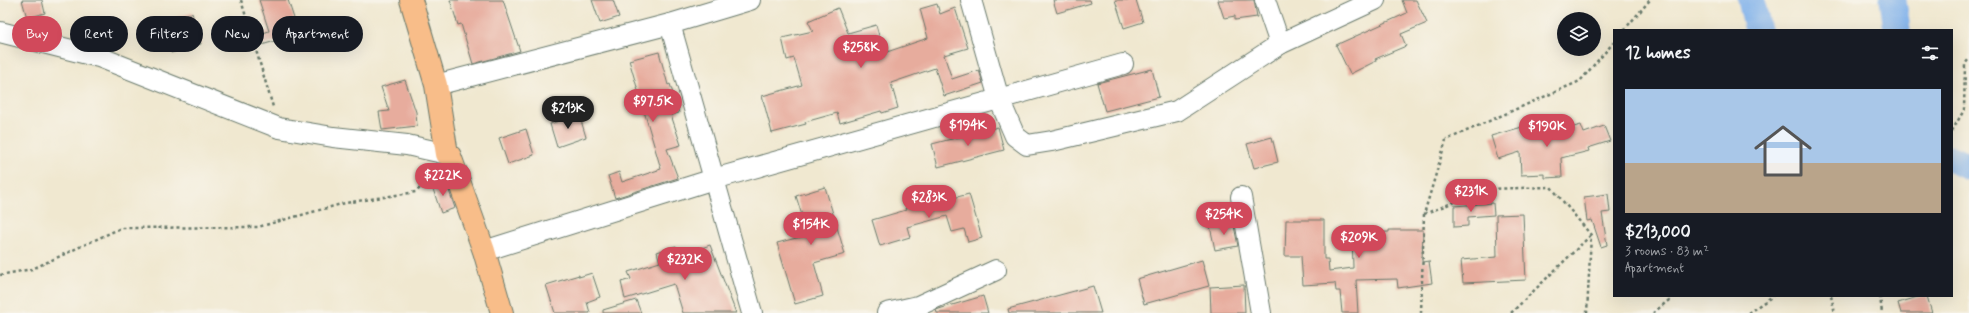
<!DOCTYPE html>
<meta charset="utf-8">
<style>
body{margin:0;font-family:Mynerve,sans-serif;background:#242831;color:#f1f3f6;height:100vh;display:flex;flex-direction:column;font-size:15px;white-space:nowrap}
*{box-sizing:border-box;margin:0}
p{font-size:13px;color:#9ea1a6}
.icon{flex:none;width:22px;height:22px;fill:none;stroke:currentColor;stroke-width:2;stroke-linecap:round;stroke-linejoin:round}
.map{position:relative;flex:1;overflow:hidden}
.drawer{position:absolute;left:1613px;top:29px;width:340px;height:268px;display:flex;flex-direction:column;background:#171b24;border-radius:0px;box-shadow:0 4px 16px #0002}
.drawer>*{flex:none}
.top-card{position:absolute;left:12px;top:16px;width:380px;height:36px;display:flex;gap:8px}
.controls{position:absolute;left:1557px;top:12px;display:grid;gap:8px}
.controls a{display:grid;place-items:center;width:44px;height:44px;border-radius:50%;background:#171b24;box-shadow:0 4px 16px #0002;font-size:20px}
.price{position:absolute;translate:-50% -34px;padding:0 9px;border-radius:14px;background:#d1495b;color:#fff;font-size:13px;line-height:26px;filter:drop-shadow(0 1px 2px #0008)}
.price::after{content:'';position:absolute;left:50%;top:24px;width:12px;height:9px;margin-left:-6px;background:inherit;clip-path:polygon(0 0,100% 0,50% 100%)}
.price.current{background:#222;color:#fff}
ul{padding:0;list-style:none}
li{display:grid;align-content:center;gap:8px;height:212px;padding:0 12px}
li+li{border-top:1px solid #363941}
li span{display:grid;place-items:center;height:124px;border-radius:0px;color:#555}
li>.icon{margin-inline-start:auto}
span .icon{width:72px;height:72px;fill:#fffc;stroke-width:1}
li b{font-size:17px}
h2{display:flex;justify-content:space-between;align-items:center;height:48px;padding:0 12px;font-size:17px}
.tag{padding:0 14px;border-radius:18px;background:#171b24;box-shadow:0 4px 16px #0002;font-size:14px;line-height:36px}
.tag.current{background:#d1495b;color:#fff}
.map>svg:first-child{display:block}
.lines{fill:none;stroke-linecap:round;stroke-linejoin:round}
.river{stroke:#7fb1eb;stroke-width:27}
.building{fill:#e7ac9d}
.minor-casing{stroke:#68796b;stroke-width:22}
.highway-casing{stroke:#68796b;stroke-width:24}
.path{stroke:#68796b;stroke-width:2.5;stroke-dasharray:3 3;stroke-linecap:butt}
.minor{stroke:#fff;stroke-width:20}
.highway{stroke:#f8bd89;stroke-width:22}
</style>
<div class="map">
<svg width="1969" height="313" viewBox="0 0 1969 313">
<rect width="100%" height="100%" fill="#f7f3e8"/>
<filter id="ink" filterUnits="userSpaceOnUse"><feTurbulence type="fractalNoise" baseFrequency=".025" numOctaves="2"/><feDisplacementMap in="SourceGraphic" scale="8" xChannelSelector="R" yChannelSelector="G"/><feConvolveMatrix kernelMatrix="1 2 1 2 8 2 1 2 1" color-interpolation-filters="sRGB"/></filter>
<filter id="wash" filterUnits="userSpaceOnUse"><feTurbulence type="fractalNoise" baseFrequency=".012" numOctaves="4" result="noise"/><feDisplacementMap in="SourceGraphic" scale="16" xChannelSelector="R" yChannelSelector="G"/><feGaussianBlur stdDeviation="0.9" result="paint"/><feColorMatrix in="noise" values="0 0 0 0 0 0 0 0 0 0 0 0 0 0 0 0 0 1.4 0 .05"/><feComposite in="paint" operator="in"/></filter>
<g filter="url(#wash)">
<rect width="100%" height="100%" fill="#f0e8d0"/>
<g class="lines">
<g class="river">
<polyline points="1751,0 1758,30"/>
<polyline points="1893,0 1897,30"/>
<polyline points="1952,159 1969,167"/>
</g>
</g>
<g id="blocks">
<g class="building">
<polygon points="22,0 42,0 45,13 27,18"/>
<polygon points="259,0 288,0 299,34 248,49 245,39 269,31"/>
<polygon points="450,0 503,0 520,51 473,64 461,24 458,25"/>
<polygon points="592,0 613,0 619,17 600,23"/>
<polygon points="1053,0 1090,0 1091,3 1057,13"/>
<polygon points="1115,0 1136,0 1143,22 1124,28"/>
<polygon points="1218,0 1254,0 1257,17 1235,20 1235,16 1224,18"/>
<polygon points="1402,0 1416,0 1427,23 1401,34 1406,46 1375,59 1376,61 1350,74 1336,45 1407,13"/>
<polygon points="937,4 940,14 955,8 968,48 944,55 952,79 979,70 983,83 944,96 935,68 891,83 898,108 882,113 881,111 840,123 837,113 805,122 806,124 772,133 762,96 802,85 794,58 787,60 782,38 813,31 808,21 838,8 848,33 876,25 884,53 928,38 920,9"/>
<polygon points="192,13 201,44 171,53 162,21"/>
<polygon points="659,52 668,85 670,84 679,113 671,115 681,145 667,149 678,178 615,198 608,176 619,172 622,182 661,169 629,60"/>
<polygon points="1152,69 1159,97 1105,111 1097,83"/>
<polygon points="405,80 416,112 417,126 382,130 379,112 389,111 381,87"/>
<polygon points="579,114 586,137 557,147 550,124"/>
<polygon points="1529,125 1533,138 1581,125 1584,133 1604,126 1610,141 1588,148 1589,151 1561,158 1562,177 1545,178 1545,174 1521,175 1520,152 1498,159 1491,136"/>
<polygon points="998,127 1004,150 938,167 932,144"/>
<polygon points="526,129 534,155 508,164 499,138"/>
<polygon points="1272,137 1278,162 1254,168 1247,144"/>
<polygon points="446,182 455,208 441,213 432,186"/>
<polygon points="825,187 845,254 814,263 823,296 795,304 777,243 808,235 796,196"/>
<polygon points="969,194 982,238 968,242 964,229 952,232 947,216 907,227 910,237 880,246 872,220 906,210 905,208 936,199 937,202"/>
<polygon points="1608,194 1610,212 1602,213 1607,245 1601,247 1592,220 1587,221 1584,197"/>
<polygon points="1493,203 1494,215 1468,217 1468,226 1454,227 1454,206"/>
<polygon points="1523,214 1526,280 1463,283 1461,260 1497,257 1496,215"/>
<polygon points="1286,220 1324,220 1324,259 1328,259 1329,271 1353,268 1352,233 1389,232 1389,230 1423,230 1422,262 1429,261 1432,283 1398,288 1397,279 1356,280 1358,313 1342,313 1340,291 1336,291 1335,283 1303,285 1301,256 1285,256"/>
<polygon points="1233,221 1238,246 1215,250 1210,226"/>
<polygon points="710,245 736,313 683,313 674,284 625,299 621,282 631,279 628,272 660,262 657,252 676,246 679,256"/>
<polygon points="1202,260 1209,286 1144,304 1137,279"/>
<polygon points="592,273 600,297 587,302 590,313 555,313 546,285 579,275 579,277"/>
<polygon points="1244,285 1245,313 1211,313 1210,287"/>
<polygon points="1093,286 1101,313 1009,313 1008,309"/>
<polygon points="983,296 988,313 937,313 936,310 942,308"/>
<polygon points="1921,296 1927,296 1932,313 1901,313 1898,303"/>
<polygon points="636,300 641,313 603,313 603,310"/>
</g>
</g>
</g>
<g filter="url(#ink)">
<use href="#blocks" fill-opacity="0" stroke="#68796b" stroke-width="1"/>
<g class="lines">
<defs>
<g id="minor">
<polyline points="971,0 999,99 1015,136 1027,145 1052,141 1177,111 1280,44 1375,0"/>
<polyline points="1265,0 1280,44"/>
<polyline points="670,24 752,313"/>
<polyline points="0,32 99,57 279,128 333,137 407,145 447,154"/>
<polyline points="436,85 670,24 750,0"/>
<polyline points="1241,197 1261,313"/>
<polyline points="484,251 714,179 1123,64"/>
<polyline points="887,313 918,306 996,270"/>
</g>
<polyline id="highway" points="411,0 436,85 447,154 450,156 484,251 502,313"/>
</defs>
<use href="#minor" class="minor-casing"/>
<use href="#highway" class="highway-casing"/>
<g class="path">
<polyline points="241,0 273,107"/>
<polyline points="1624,30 1650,0"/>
<polyline points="1952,131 1964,110 1965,64 1969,59"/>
<polyline points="1424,214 1488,189 1551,187 1591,235 1587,313"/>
<polyline points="0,275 32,269 121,228 258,227 345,203 416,192 436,171"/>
<polyline points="1831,296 1835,313"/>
<polyline points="1880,296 1882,313"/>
<polyline points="1421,313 1424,214 1446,140 1580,81 1614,42"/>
<polyline points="1511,313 1591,235"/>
<polyline points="1653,313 1674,296"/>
<polyline points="1748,313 1773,296"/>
</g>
<use href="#minor" class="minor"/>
<use href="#highway" class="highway"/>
</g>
</g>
</svg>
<div class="controls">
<a><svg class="icon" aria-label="layers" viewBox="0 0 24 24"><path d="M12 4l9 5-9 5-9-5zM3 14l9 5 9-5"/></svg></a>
</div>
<b class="price" style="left:861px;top:69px">$258K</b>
<b class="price" style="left:653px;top:123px">$97.5K</b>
<b class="price current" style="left:568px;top:130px">$213K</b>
<b class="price" style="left:968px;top:147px">$194K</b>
<b class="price" style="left:1547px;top:148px">$190K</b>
<b class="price" style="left:443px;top:197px">$222K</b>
<b class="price" style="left:1471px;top:213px">$231K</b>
<b class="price" style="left:929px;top:219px">$283K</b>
<b class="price" style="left:1224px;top:236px">$254K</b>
<b class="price" style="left:811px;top:246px">$154K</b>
<b class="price" style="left:1359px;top:259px">$209K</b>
<b class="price" style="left:685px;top:281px">$232K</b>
<div class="top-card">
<a class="tag current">Buy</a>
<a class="tag">Rent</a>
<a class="tag">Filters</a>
<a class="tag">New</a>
<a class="tag">Apartment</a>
</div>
<section class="drawer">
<h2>12 homes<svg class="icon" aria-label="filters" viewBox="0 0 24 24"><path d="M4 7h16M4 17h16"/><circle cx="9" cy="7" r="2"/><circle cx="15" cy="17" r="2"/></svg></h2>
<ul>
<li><span style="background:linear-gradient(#a9c7e8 60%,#b9a48a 0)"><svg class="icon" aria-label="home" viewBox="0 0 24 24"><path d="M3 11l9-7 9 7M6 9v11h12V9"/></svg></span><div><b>$213,000</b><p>3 rooms · 83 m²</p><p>Apartment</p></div></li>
</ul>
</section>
</div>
